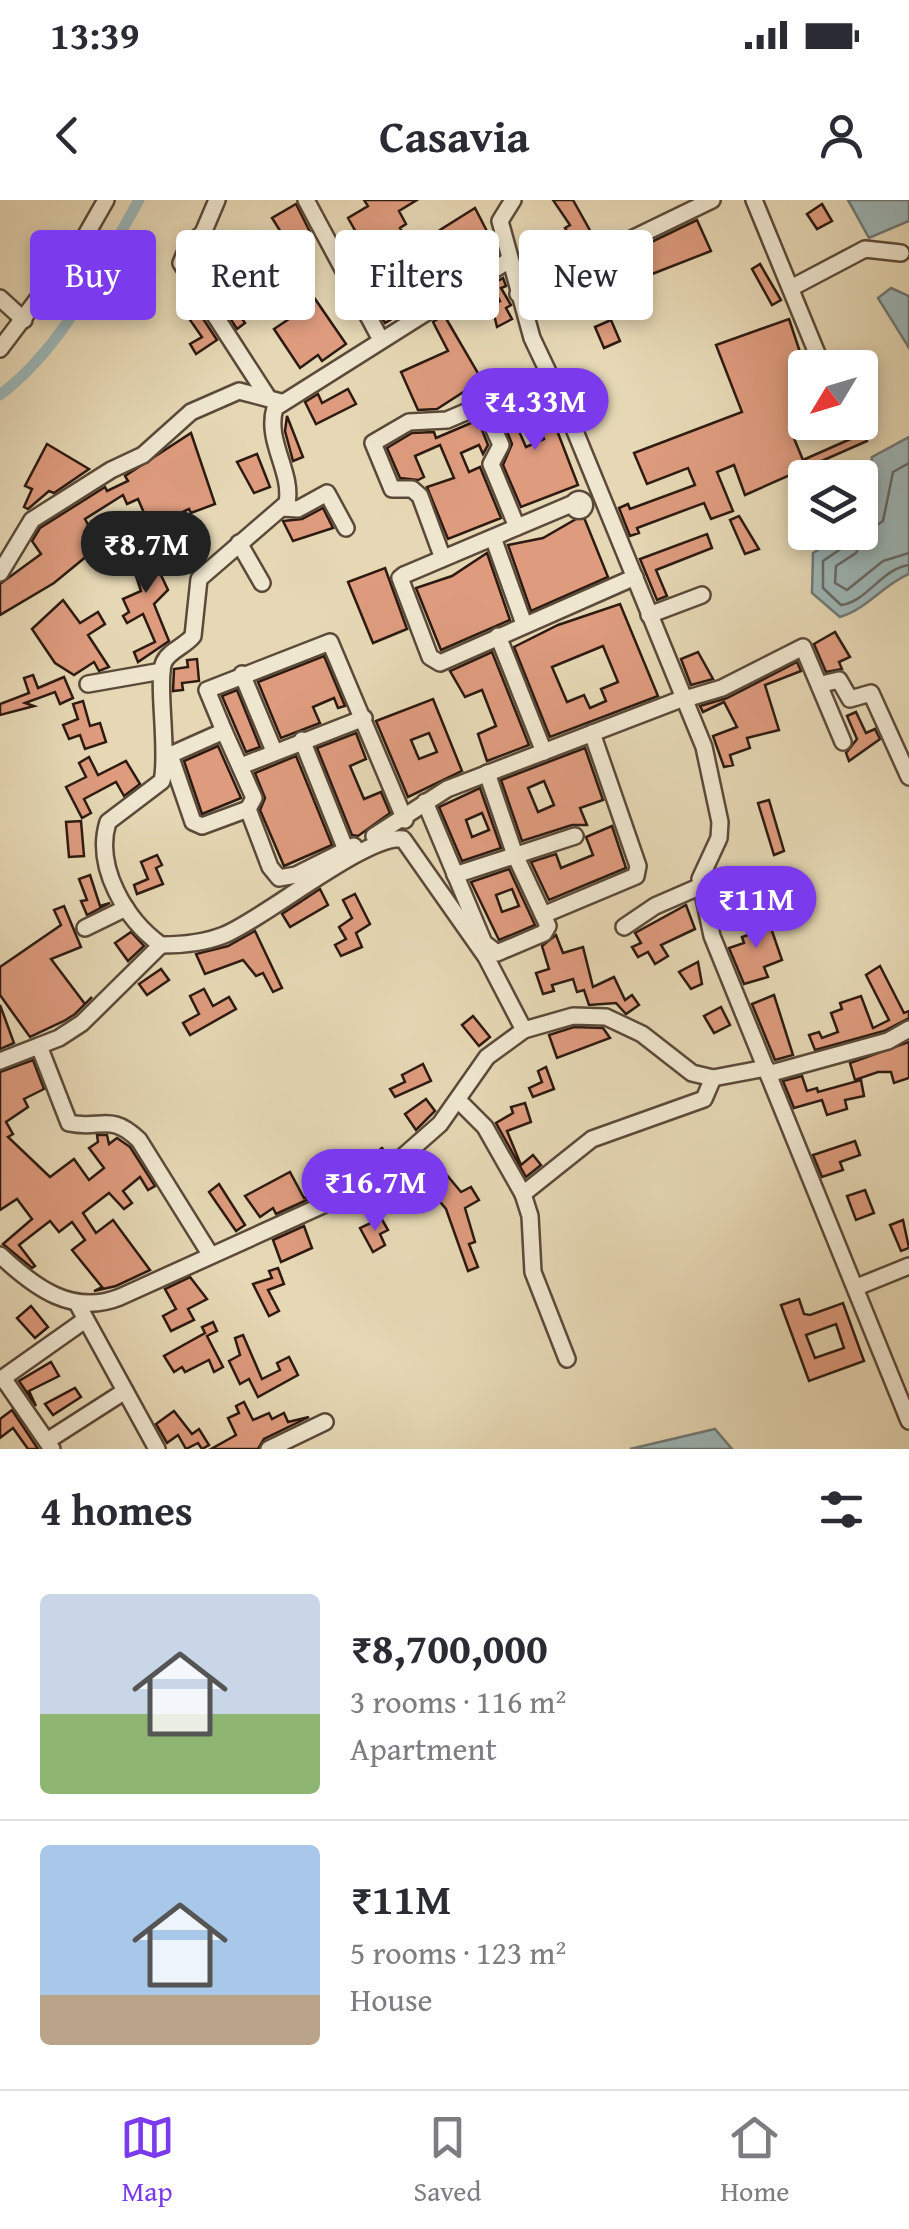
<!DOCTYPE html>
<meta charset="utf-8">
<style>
body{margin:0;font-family:"Gentium Book Plus",serif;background:#f7f7f7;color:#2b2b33;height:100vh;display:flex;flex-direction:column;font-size:38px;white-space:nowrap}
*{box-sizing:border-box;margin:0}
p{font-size:32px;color:#7c7c81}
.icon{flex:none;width:55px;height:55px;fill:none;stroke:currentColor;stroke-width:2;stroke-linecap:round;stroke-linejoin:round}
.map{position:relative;height:1249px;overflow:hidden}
.details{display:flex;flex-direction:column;background:#fff;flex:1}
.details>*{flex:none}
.banner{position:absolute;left:30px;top:30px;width:850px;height:90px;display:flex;gap:20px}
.needle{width:65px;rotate:232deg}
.fabs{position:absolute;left:788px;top:150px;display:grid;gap:20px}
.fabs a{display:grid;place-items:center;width:90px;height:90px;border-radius:10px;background:#fff;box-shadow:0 5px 15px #0003;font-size:50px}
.price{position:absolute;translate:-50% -85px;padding:0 22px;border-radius:35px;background:#7c3aed;color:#fff;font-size:32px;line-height:65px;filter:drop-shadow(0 2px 5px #0008)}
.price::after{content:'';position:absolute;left:50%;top:60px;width:30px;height:22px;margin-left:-15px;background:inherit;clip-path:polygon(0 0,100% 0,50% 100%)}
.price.active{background:#222;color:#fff}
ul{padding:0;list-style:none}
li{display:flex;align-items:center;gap:30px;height:250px;padding:0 40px}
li+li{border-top:2px solid #e1e1e2}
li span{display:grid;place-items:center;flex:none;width:280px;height:200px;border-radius:10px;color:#555}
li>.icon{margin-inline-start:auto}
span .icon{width:120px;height:120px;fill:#fffc;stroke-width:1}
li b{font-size:42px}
h2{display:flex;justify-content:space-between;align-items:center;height:120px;padding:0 40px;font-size:42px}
.tag{padding:0 35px;border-radius:10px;background:#fff;box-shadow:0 5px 15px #0003;font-size:35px;line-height:90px}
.tag.active{background:#7c3aed;color:#fff}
.status{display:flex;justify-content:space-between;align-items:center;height:70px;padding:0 50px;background:#fff;direction:ltr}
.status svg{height:28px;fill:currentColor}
header{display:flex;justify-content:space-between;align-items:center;height:130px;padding:0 40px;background:#fff;font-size:45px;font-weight:700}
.tab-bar{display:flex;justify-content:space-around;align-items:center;height:140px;border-top:2px solid #e1e1e2;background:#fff;font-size:28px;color:#7c7c81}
.tab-bar a{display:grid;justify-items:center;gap:5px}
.tab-bar .active{color:#7c3aed}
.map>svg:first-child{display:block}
.water{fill:#9cb7b9;stroke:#707875;stroke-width:2.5}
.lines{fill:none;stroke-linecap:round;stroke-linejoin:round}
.shore{stroke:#646864;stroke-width:2.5}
.canal{stroke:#9cb7b9;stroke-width:11}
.building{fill:#de9b7e;stroke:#2d1a10;stroke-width:2.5;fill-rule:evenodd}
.minor-casing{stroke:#5b4a39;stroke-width:20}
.minor{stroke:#efe6cf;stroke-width:15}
</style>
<div class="status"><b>13:39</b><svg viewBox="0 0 49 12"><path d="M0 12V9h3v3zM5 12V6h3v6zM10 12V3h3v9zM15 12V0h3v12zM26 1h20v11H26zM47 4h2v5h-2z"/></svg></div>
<header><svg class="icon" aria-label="back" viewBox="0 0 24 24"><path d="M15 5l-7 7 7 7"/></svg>Casavia<svg class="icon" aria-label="person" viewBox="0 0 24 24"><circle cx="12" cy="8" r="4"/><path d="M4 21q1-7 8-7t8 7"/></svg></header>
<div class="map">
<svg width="909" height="1249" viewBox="0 0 909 1249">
<rect width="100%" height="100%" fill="#e6d8b5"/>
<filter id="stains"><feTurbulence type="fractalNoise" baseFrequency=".002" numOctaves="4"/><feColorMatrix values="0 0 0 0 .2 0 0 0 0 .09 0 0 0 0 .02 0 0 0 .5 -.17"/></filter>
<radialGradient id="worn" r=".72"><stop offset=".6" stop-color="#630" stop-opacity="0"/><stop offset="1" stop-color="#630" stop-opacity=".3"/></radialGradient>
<g class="water">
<polygon points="848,0 909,0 909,21 869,38"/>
<polygon points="891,88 909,96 909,148 878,98"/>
<path d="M909,237v137c-26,11 -42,35 -69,43l-28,-24 1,-40 33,-20 14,-1 12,-75z"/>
<polygon points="715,1229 732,1249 630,1249"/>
</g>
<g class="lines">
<g class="shore">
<polyline points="909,263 893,272 883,321 865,333 856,353 836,366 835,383 847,390 883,361 909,353"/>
<path d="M851,332l-3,12 -25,17v27l18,17c26,-3 40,-36 68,-40"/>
</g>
<path class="canal" d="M0,195c65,-50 99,-125 139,-195"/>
</g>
<g class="building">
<polygon points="364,0 417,0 399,11 406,24 400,28 412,49 425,40 431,48 442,41 457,64 474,55 463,36 449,45 440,30 475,8 490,37 483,42 492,58 460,78 457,73 440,83 443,89 385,123 376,107 394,99 382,79 365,87 349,56 365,48 348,18 368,6"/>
<polygon points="553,0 573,0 597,43 579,52 565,28 570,25"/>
<polygon points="296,4 310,32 289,45 272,18"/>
<polygon points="822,4 832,21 817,29 807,14"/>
<polygon points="697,20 711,51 652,74 643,46"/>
<polygon points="626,54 636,79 566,112 555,89"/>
<polygon points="760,64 781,100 772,105 752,69"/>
<polygon points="300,77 346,144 322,161 318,155 300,168 274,129 292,117 276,93"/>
<polygon points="212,78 226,97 236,91 242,100 233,106 245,123 237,129 206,81"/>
<polygon points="503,78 506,86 501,88 511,105 506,108 512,119 497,127 492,106 500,101 491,85"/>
<polygon points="200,114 217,140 196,154 190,144 202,137 190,120"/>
<polygon points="444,115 482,180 437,209 418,210 401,172 448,151 433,122"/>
<polygon points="789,119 805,167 805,196 792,201 805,231 793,236 803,260 864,233 867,241 745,295 734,265 717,272 733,311 711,319 704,303 637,328 639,333 630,336 619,308 628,304 630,309 695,285 688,268 647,284 634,253 742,212 716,145"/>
<polygon points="611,120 620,141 604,148 595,127"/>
<polygon points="348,189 356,204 316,224 305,202 318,194 322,203"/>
<path d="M543,194l35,91 -57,22 -18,-42 9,-21 -13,-32zM537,222l7,17 -18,8 -8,-18z"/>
<polygon points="287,216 303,257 293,261 285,231"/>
<polygon points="478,220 488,245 483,254 479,245 461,253 469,272 480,267 501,318 448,339 427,287 454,278 440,245 415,256 424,277 418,280 400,278 387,248 412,233 434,232 436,238"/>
<polygon points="191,233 215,304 191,313 189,309 150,327 138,299 127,304 123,295 85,319 103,352 96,356 93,351 54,383 0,415 0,384 41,354 32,341 40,328 105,287 107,291 128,281 125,276"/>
<polygon points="47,244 89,269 54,293 49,291 28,309 24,307 32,289 25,286"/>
<polygon points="257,254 270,287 254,293 237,262"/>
<polygon points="323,308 333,328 293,341 283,321 302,319"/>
<polygon points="583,315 608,377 531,411 508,345 543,338"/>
<polygon points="739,316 759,349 745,354 730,320"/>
<polygon points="707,334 712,348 656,370 667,396 657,400 640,359"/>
<polygon points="144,339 168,390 154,404 169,441 138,462 134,452 155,442 143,414 127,423 123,416 129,412 123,399 141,391 126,346"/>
<polygon points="487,353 510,420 441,450 416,388 452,376"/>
<polygon points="385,368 407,429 373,443 348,382"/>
<polygon points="63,400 80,423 98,412 105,424 88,435 109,467 99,471 94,462 74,475 55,463 32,429"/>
<path d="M620,404l38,92 -108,41 -36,-90 44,-22zM603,446l15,36 -17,7 5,12 -16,7 -6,-13 -17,7 -15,-35z"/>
<polygon points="835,432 850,457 839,462 842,469 826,472 814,444"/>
<polygon points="492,452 529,545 487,561 478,534 496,526 482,490 465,497 450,471"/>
<polygon points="698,452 713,479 691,485 681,459"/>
<polygon points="324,456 345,506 338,508 334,498 313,507 320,523 281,538 258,482"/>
<polygon points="197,459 199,481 182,483 183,490 173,491 174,469 188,467 187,460"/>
<polygon points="797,462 801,471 765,485 779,530 747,538 750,548 730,555 733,565 724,567 713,536 737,527 724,502 703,512 700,506 727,498"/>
<polygon points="33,475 38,488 64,477 73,498 60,504 55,492 25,503 34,506 0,515 0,504 29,493 24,478"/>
<polygon points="237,490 260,547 246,552 222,496"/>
<path d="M433,499l29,72 -54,26 -32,-76zM429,533l8,19 -18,7 -8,-19z"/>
<polygon points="83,501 90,526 100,523 106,542 85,549 80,535 69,539 63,525 78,519 73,504"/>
<polygon points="856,512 866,533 875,529 880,539 849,561 846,553 857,539 847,516"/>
<polygon points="356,533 366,559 350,566 364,599 381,592 390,613 358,636 352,635 317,548"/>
<polygon points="218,546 241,598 202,614 184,561"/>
<path d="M585,548l18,52 -23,8 7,17h-15l-50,16 -21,-61zM544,581l10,24 -16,7 -10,-24z"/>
<polygon points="296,556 332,645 284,666 260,610 265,598 255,573"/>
<polygon points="89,557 98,575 126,561 140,584 124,596 116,582 84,599 91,613 82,618 66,587 86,577 79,563"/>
<path d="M480,588l21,60 -39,13 -23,-54zM482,613l7,17 -17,7 -6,-17z"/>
<polygon points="769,600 784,651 774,655 758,603"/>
<polygon points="81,621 84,656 69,657 66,622"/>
<polygon points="612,626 626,668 549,700 531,662 556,654 561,668 593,655 586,637"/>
<polygon points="157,655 162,665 156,668 163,684 137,694 134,685 148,679 141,662"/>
<path d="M509,669l26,56 -36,15 -28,-58zM512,689l7,17 -17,6 -6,-17z"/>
<polygon points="90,675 100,706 110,703 87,715 81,701 87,700 79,679"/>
<polygon points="320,689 328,705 290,727 282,714"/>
<polygon points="355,694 370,724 356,733 362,747 341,756 335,745 346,739 339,727 352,718 343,700"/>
<polygon points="686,705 695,729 661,745 668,756 655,764 648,752 638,757 632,747 641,743 635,733"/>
<polygon points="64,706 81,747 51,759 85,804 92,797 75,814 64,821 30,837 0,795 0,767 61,725 54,710"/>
<polygon points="758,712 765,730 771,728 782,760 764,767 768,777 744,784 729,748 744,743 742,737 751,734 744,717"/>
<polygon points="255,731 282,788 273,792 263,773 256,776 243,760 205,774 196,754 228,746"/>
<polygon points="131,732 144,746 128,761 115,743"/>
<polygon points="556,735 563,753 583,747 593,787 614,777 625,800 632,795 639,805 626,814 616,803 589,805 584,790 577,792 573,779 552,785 554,791 543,794 536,773 549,769 542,746"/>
<polygon points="698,762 702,784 691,789 679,772"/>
<polygon points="880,766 904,813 909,811 909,818 884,831 815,850 809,835 819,832 822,838 838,832 831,813 842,809 840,803 861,796 873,828 889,820 866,775"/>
<polygon points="161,769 169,780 147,795 139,784"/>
<polygon points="204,789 213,806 229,797 236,809 190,835 183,823 199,814 190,796"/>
<polygon points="774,795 793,855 775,860 752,804"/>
<polygon points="0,805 14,843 0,849"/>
<polygon points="721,807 730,825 714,833 704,816"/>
<polygon points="473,816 490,837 479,846 462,825"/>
<polygon points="574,827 603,828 610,838 557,858 549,835"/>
<polygon points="909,842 909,878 894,883 891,872 878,872 855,880 850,863"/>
<polygon points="33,860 44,889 24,899 28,907 6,922 13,934 8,937 50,977 74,959 89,980 104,968 89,948 98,942 97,935 107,935 109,944 117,938 130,947 155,986 148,990 140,977 123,991 132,1003 124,1009 109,993 83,1013 96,1033 113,1020 150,1070 116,1086 94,1091 102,1087 72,1050 85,1040 72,1022 59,1032 50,1021 19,1045 35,1066 32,1068 3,1044 32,1019 17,999 0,1010 0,872"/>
<polygon points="423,864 431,881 395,897 390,889 405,882 402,875"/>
<polygon points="546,867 554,889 533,897 529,888 542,882 538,871"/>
<polygon points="802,876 807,891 817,888 818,892 861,880 864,896 845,900 847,909 827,915 822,900 794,908 783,881"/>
<polygon points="426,899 435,911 416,930 405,914"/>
<polygon points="525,903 531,922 507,931 521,965 533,955 541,965 526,977 496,923 513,913 511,907"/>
<polygon points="855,941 860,955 840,962 843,970 822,977 813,955"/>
<polygon points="382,948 387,955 349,981 346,976 352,972 347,964 357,958 361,964"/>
<polygon points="441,968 461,992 471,987 479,1000 465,1008 475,1042 469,1044 478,1067 468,1071 446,1009 431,991 418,1002 411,993"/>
<polygon points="290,972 304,998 331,989 276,1014 273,1008 260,1017 245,996"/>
<polygon points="219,984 245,1025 236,1031 209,992"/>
<polygon points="865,990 874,1013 856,1020 847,996"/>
<polygon points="381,1018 388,1030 380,1034 385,1045 373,1052 360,1028"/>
<polygon points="903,1020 909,1048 901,1051 890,1025"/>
<polygon points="304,1026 312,1048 281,1062 273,1040"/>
<polygon points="278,1068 284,1084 268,1090 279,1111 269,1116 253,1084 272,1078 269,1071"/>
<polygon points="190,1077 207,1099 188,1109 194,1120 171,1131 163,1116 176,1109 165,1089"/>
<path d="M799,1099l5,15 6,1 33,-12 21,58 -55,20 -28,-76zM836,1124l8,24 -29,10 -9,-23z"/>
<polygon points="31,1106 48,1127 35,1138 17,1118"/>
<polygon points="213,1122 217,1131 207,1136 223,1167 214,1172 209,1160 185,1172 182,1167 174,1172 164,1156 205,1133 202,1127"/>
<polygon points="243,1135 262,1179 280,1170 277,1163 289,1157 298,1175 258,1197 249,1179 240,1184 229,1161 240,1155 235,1138"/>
<polygon points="51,1162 59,1176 29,1191 36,1206 19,1181"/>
<polygon points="75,1188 81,1197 53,1215 45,1204"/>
<polygon points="244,1202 253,1220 269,1213 272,1219 284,1213 288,1222 309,1217 264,1239 258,1249 211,1249 236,1235 228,1218 239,1213 236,1206"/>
<polygon points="12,1210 38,1249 28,1249 13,1228 0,1238 0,1219"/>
<polygon points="174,1211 192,1234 199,1229 209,1245 202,1249 198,1243 186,1249 178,1235 167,1243 156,1224"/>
</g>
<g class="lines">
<defs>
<g id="minor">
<polyline points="217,0 203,33 188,46 181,63 267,196"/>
<polyline points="306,0 381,140"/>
<polyline points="513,0 500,21 532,138 568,214 704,547 720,622 719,638 700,679 712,736 909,1221"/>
<polyline points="754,0 823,168"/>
<polyline points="203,33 258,97"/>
<path d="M508,61l-233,147c-10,33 18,64 12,95l-88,76 -6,57c-8,10 -24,15 -29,26 -8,17 5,90 -2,119l-54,41c-14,45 18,98 53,123 21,0 43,-2 63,-10 40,-16 144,-102 179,-96l83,118 38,73"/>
<polyline points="791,88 865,49 901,53"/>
<polyline points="518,94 712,0"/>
<polyline points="0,98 24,120"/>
<polyline points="0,149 86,35 106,0"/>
<polyline points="483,205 501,245 491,264 517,327"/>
<polyline points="845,222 848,230"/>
<circle cx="579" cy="305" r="5.5"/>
<polyline points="282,308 298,309 327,293 346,328"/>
<polyline points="239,343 262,383"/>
<polyline points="495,343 524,424"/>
<polyline points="442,356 420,296 412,289 392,289 373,243 409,222 447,220 548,177"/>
<polyline points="0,373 32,320 111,270 143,255 191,212 239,191 281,202"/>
<polyline points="404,375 400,378 430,457 440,463 635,377"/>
<polyline points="404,375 574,303"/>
<polyline points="649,415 702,395"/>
<polyline points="498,436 544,552"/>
<polyline points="242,474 274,551"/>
<polyline points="88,484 162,471"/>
<polyline points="822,484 839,480 850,499 871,493 909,577"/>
<polyline points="685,499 722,488 803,447 843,542"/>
<polyline points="224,531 207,490 330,442 405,620"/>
<polyline points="302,540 346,650"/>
<polyline points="241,566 364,518"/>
<polyline points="487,573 515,655 543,715"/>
<polyline points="425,602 484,743 497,753 544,733 548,726 543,715 636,676 638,666 592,533"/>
<polyline points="248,609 254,598 224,531 170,555 193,622 202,626 248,609 270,667 279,678 296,675 354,646"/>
<polyline points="374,636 447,589 684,498"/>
<polyline points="455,675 575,636"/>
<polyline points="624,727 655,706 701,686"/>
<polyline points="85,728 126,708"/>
<path d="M39,846l30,77c32,7 41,-11 70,17l71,114"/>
<polyline points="0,861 59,838 82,823 161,745"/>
<polyline points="768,874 888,841 909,829"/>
<polyline points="459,901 485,927 523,994 530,1016 533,1072 567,1159"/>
<polyline points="523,994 592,939 704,899 713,878"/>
<path d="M0,1055c35,33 73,61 120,42l254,-115 66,-58 47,-67 37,-27 49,-14 33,1 36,17 50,39 21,5 53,-10"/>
<polyline points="857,1087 909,1066"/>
<polyline points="78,1105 157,1249"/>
<polyline points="3,1178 52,1249"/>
<polyline points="0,1180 85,1120"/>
<polyline points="47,1241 125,1191"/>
<polyline points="269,1249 325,1222"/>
</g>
</defs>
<use href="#minor" class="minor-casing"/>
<use href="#minor" class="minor"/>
</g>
<rect width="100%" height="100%" filter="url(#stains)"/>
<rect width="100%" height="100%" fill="url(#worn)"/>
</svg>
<div class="fabs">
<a><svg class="needle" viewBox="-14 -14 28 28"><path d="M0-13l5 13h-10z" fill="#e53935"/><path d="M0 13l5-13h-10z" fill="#7c7c81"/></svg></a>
<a><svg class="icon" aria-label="layers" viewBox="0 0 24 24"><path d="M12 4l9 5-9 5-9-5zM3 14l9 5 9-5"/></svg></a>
</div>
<b class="price" style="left:535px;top:253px">₹4.33M</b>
<b class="price active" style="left:146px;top:396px">₹8.7M</b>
<b class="price" style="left:756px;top:751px">₹11M</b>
<b class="price" style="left:375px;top:1034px">₹16.7M</b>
<div class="banner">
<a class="tag active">Buy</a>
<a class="tag">Rent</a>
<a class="tag">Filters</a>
<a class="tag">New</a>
</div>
</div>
<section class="details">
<h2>4 homes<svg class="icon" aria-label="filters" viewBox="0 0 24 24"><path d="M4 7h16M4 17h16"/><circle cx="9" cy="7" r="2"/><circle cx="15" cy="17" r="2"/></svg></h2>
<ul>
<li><span style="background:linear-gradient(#c9d6e8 60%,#8fb573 0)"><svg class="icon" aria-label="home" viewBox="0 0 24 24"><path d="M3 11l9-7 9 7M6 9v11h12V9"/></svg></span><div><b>₹8,700,000</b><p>3 rooms · 116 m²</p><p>Apartment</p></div></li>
<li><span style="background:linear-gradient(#a9c7e8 75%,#b9a48a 0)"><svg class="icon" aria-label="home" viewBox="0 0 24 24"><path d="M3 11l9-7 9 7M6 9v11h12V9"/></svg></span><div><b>₹11M</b><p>5 rooms · 123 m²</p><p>House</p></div></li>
</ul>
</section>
<nav class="tab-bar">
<a class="active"><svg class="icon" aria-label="map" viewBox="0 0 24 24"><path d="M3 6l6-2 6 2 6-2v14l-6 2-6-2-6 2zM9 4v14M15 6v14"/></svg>Map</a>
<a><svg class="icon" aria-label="saved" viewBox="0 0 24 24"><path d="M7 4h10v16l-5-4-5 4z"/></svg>Saved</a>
<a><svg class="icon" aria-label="home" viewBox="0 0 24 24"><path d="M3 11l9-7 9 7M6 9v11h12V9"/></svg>Home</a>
</nav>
